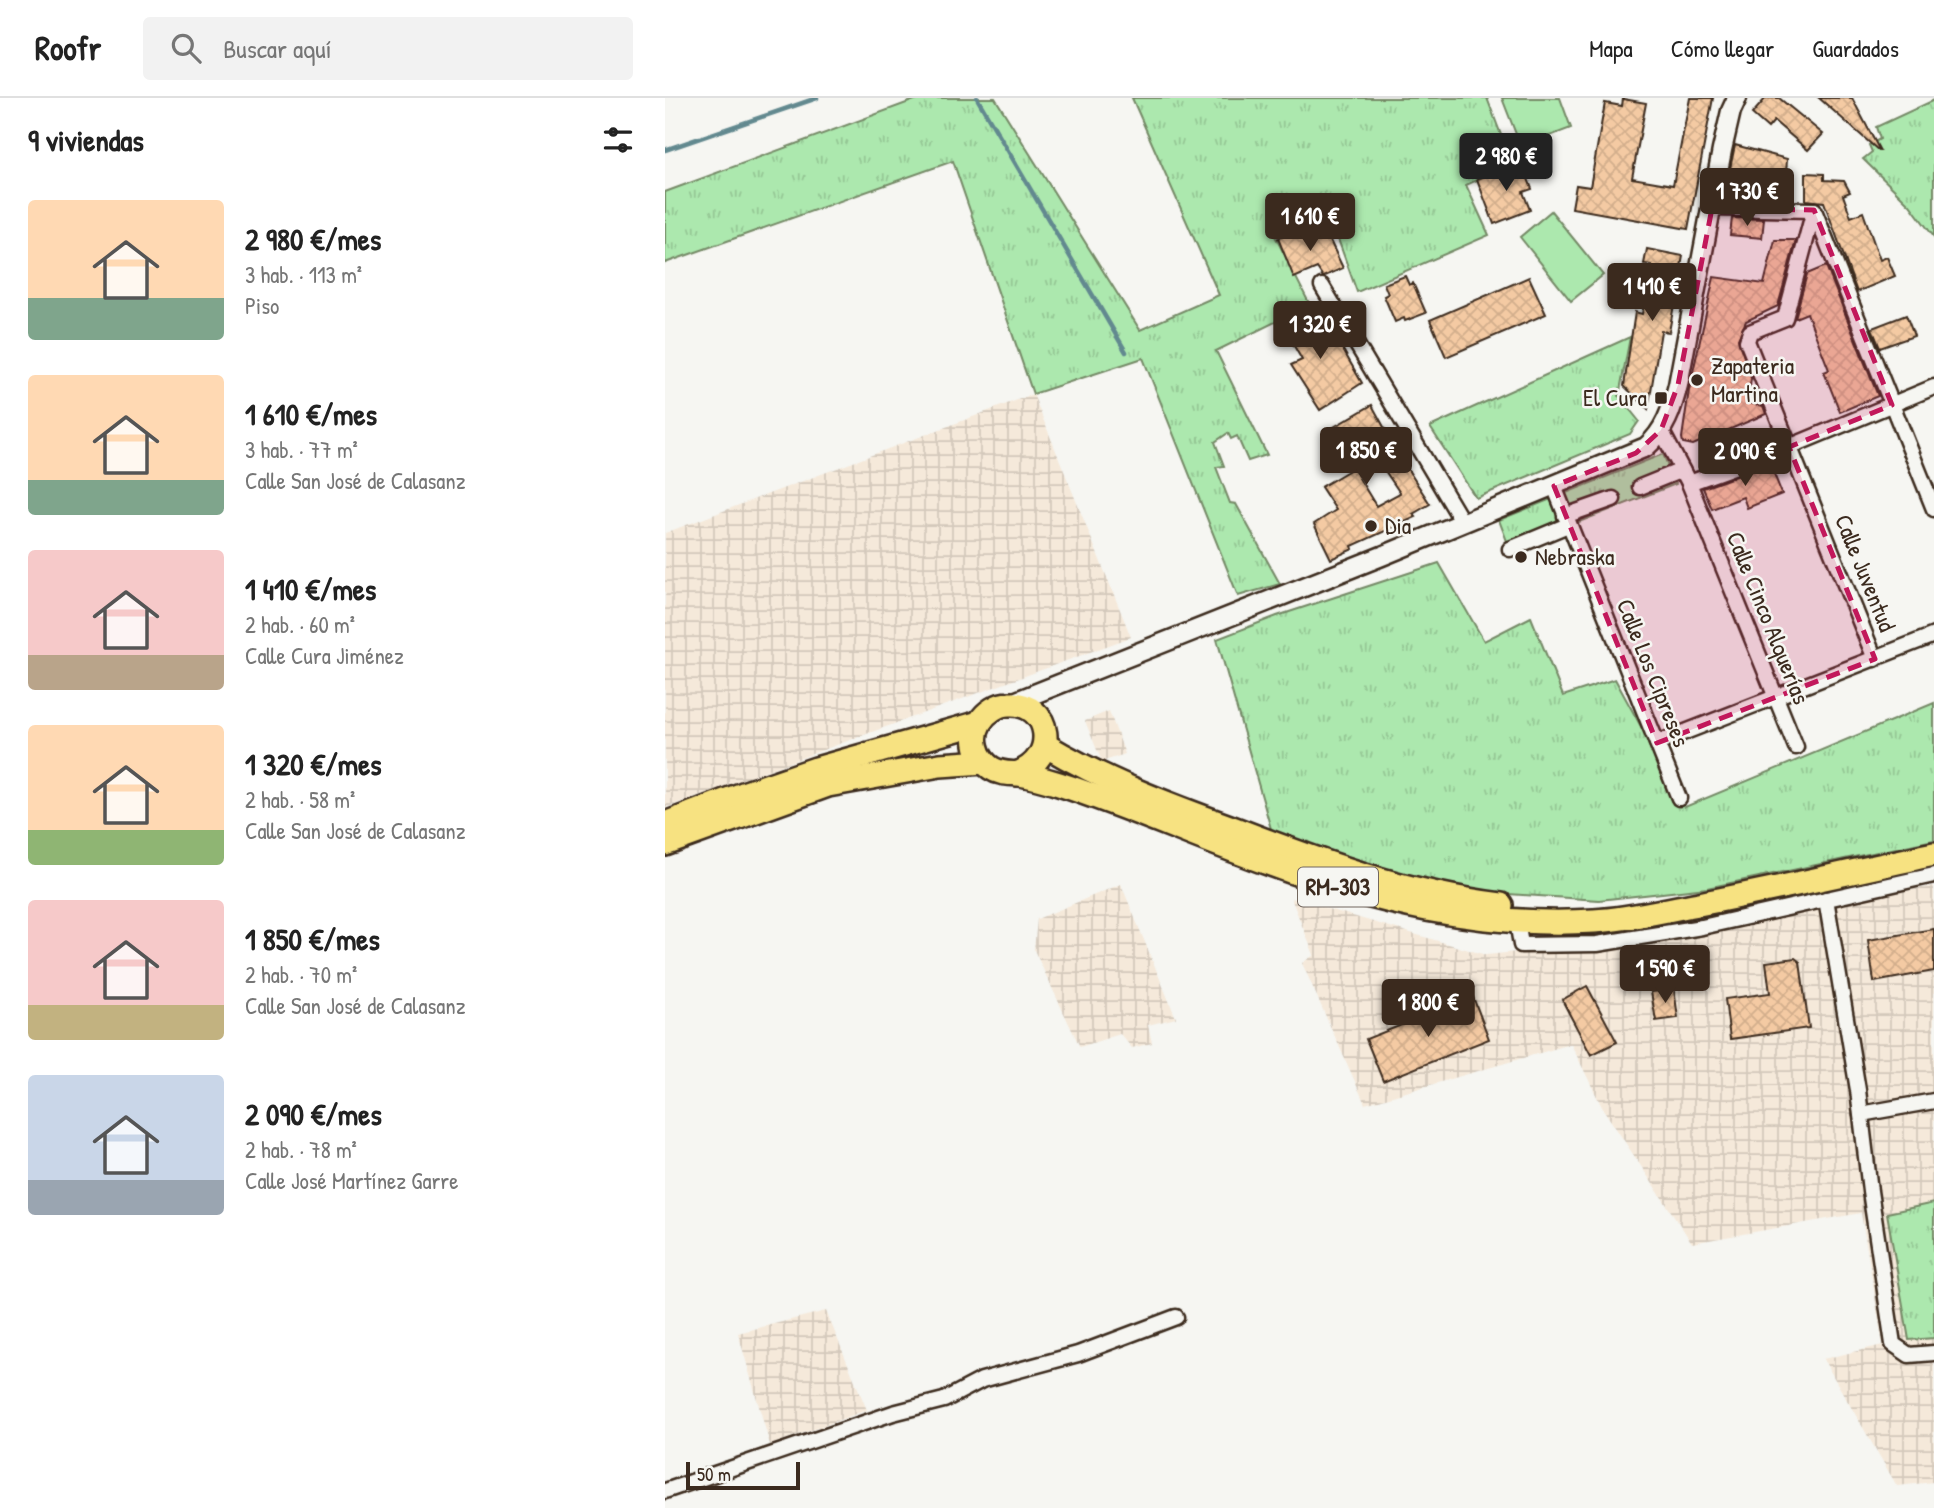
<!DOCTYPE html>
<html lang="es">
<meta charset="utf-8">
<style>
body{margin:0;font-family:"Patrick Hand",sans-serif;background:#f2f2f2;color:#222;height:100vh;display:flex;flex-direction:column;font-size:26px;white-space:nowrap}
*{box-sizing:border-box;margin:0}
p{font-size:23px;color:#767676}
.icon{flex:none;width:38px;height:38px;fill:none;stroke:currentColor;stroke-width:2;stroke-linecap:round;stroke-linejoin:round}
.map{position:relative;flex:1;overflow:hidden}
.side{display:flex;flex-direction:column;background:#fff;width:665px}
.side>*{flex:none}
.scale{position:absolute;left:21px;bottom:18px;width:114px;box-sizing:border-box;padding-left:7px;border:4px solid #3b2a1e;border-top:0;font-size:19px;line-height:24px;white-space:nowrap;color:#3b2a1e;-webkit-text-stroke:5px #f6f6f2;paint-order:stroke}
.price{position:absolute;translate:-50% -60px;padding:0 16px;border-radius:7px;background:#3b2a1e;color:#fff;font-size:23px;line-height:46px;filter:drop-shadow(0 2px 4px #0008)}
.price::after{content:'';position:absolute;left:50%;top:42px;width:21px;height:16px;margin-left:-10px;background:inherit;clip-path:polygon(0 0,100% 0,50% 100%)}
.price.on{background:#222;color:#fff}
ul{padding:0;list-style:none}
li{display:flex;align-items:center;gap:21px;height:175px;padding:0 28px}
li span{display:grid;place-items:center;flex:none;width:196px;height:140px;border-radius:7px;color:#555}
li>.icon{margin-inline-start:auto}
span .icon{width:84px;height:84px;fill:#fffc;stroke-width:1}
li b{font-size:30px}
h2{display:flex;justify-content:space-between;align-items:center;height:84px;padding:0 28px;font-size:30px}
header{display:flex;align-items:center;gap:42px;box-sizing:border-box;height:98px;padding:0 35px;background:#fff;border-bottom:2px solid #e0e0e0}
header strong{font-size:33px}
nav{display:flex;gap:38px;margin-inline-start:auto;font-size:24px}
.search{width:490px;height:63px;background:#f2f2f2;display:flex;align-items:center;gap:18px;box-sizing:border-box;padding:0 24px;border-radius:7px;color:#767676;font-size:26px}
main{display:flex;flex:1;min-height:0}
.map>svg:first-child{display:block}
.industrial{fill:url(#industrial-grid)}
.grass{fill:url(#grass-tufts);stroke:#748966;stroke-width:2}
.pitch{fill:#ace8ae;stroke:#748966;stroke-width:2}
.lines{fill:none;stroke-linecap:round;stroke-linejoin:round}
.stream{stroke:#62898f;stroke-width:4.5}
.building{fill:url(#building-cross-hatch);stroke:#3b2a1e;stroke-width:2}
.minor-casing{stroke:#3b2a1e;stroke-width:19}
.tertiary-casing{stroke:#3b2a1e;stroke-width:23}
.trunk-casing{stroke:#3b2a1e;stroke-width:28}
.minor{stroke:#f6f6f2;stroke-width:14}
.tertiary{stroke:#f6f6f2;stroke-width:18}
.trunk{stroke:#f7e281;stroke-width:23}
.marked{fill:#c2185b;fill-opacity:0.2;stroke:#c2185b;stroke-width:5;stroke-dasharray:14 9;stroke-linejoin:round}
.poi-dot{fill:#3b2a1e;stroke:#f6f6f2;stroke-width:2.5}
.labels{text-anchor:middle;stroke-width:5;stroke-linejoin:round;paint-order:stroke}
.shield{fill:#f6f6f2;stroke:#73675e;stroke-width:2}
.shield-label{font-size:23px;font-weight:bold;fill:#3b2a1e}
.poi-label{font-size:24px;fill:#3b2a1e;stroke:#f6f6f2;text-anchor:start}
.street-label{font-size:24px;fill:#3b2a1e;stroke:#f6f6f2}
</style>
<header>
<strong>Roofr</strong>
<div class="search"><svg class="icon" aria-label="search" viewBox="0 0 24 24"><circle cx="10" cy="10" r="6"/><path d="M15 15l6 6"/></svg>Buscar aquí</div>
<nav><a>Mapa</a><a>Cómo llegar</a><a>Guardados</a></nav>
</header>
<main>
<section class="side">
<h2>9 viviendas<svg class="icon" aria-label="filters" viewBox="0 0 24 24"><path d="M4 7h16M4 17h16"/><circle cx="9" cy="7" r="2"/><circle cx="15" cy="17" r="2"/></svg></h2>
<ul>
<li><span style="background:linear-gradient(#ffd9b3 70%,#7fa58c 0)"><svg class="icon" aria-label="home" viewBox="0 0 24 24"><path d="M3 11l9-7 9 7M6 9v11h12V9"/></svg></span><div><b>2 980 €/mes</b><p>3 hab. · 113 m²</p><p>Piso</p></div></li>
<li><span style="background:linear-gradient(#ffd9b3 75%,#7fa58c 0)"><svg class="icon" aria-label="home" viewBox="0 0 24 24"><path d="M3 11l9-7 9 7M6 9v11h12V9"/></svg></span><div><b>1 610 €/mes</b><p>3 hab. · 77 m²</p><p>Calle San José de Calasanz</p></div></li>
<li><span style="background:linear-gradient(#f6c9c9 75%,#b9a48a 0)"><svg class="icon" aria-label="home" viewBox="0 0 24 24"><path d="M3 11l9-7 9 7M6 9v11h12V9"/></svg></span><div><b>1 410 €/mes</b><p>2 hab. · 60 m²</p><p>Calle Cura Jiménez</p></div></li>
<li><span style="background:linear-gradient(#ffd9b3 75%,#8fb573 0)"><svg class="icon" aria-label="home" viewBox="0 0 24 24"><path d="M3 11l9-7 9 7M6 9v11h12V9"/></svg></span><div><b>1 320 €/mes</b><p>2 hab. · 58 m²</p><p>Calle San José de Calasanz</p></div></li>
<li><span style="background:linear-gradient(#f6c9c9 75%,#c2b280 0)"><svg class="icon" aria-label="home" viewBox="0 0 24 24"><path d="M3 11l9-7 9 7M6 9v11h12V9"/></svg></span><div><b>1 850 €/mes</b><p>2 hab. · 70 m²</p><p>Calle San José de Calasanz</p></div></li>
<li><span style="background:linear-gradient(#c9d6e8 75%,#9aa5b1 0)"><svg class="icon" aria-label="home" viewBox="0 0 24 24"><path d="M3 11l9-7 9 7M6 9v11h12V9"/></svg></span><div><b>2 090 €/mes</b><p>2 hab. · 78 m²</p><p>Calle José Martínez Garre</p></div></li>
</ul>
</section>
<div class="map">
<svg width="1269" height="1410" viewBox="0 0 1269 1410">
<defs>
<pattern id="industrial-grid" width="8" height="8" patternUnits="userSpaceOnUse" patternTransform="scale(1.75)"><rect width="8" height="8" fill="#f5e9da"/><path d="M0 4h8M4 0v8" fill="none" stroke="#d3c8bb"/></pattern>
<pattern id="grass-tufts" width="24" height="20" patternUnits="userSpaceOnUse" patternTransform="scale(1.75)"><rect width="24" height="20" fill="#ace8ae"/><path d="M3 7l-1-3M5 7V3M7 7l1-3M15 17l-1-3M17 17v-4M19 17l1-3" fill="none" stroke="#95c795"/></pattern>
<pattern id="building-cross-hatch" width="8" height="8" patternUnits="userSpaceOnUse" patternTransform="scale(1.75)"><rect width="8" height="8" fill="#f4caa3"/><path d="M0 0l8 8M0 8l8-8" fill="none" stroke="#d2ae8c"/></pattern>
</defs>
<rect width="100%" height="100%" fill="#f6f6f2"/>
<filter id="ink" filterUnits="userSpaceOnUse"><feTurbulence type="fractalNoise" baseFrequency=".0143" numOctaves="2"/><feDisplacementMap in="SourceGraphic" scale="14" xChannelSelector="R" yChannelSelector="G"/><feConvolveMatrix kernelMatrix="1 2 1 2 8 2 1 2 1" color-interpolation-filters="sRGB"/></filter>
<g filter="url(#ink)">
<g class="industrial">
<polygon points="368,296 466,539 0,710 0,435"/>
<polygon points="444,613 460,656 437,664 420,623"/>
<polygon points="456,786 511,920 483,927 487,945 467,950 455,936 415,949 369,852 372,821"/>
<polygon points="1269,788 1269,1105 1222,1116 1244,1241 1269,1240 1269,1384 1232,1388 1158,1261 1218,1247 1196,1115 1027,1145 938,1011 906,946 700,1006 637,865 649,857 626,800 821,857 932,846"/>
<polygon points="161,1213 202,1312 105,1347 73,1235"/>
</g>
<g class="grass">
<polygon points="255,0 330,0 475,232 554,197 467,0 822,0 847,66 801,87 824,137 692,194 664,116 610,138 645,207 551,253 602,357 583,363 572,338 566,341 563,335 550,344 559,368 551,369 565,405 571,406 615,486 573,498 478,260 368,296 288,63 0,165 0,94"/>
<polygon points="1269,2 1269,139 1245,107 1198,61 1207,54 1204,47 1215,41 1211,29"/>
<polygon points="965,239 954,298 974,323 965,336 811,400 765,329"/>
<polygon points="998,356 1011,386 845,451 834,422"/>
<polygon points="774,465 819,543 866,519 898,598 950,581 1020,709 1269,605 1269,742 1042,790 934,802 798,793 608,738 552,541 612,518"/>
<polygon points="1269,1105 1269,1240 1244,1242 1222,1115"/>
</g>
<g class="pitch">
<polygon points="837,0 895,0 906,30 856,49"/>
<polygon points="886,113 938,177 906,203 855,139"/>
</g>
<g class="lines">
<g class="stream">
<polyline points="312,0 461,254"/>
<polyline points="0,52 152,0"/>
</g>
</g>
<g class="building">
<polygon points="1025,0 1048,0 1023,131 907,110 911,87 925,89 940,5 957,8 958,1 981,5 967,80 1008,87"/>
<polygon points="1101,0 1114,0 1158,36 1143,52 1109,23 1103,30 1087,16"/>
<polygon points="1154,0 1187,0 1215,53 1214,53"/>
<polygon points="1070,47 1122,61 1121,76 1108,77 1107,102 1072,101 1074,79 1063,80"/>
<polygon points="857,65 867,91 858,94 865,112 829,126 812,81"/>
<polygon points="1141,75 1159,76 1159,82 1179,83 1185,94 1178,97 1186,119 1198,114 1215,162 1222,159 1230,178 1192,194 1159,104 1141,102"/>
<polygon points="1067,120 1099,121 1097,140 1065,137"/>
<polygon points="659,130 678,170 658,179 652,170 629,180 613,140 635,131 639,139"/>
<polygon points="1110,142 1131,142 1113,208 1081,223 1073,241 1086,280 1083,305 1098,308 1101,316 1028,347 1018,345 1017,340 1024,292 1049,179 1099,186"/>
<polygon points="982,151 1018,158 1004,234 996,233 983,311 959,288 970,214 977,216 987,167 979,166"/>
<polygon points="1161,168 1213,298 1175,314 1159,274 1164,272 1142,215 1130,220 1142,176"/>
<polygon points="740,178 744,187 748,185 761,215 740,223 739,220 730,224 719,198 723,196 719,186"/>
<polygon points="864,179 881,216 781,259 765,222"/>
<polygon points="650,211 669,247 674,245 697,285 655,312 626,267 637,262 617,227"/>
<polygon points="1241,217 1249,238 1215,250 1207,230"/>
<polygon points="707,307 738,364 765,406 748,416 751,419 687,448 688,451 666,461 649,426 671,412 656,389 688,370 711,408 735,395 714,364 694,376 667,335 667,330"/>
<polygon points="1105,366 1117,396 1082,410 1078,399 1047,411 1038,390"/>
<polygon points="1269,831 1269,873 1209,884 1203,842"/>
<polygon points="1130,860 1135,864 1144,930 1065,941 1060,901 1105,895 1101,864"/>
<polygon points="922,888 952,944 926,957 897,902"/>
<polygon points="1009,891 1013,920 991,923 986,894"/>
<polygon points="808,899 824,941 718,983 701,941"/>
</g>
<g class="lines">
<defs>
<g id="minor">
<polyline points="1047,110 1149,112"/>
<polyline points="1149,112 1120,220 1085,234 1082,243 1210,561"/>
<polyline points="1149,112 1269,411"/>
<polyline points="657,188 798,425"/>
<polyline points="996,332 1024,385 1131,649"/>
<polyline points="1024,385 1124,349 1269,289"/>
<polyline points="889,388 1014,700"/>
<polyline points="975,389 1017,372"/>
<polyline points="900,418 948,401"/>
<polyline points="845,451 903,427"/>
<polyline points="992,645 1269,537"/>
<polyline points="1161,801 1193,992 1205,1093 1228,1246 1244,1257 1269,1255"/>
<polyline points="852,823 856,847 932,846 1037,829 1269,777"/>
<polyline points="1196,1016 1269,1003"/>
<polyline points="0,1393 228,1315 279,1302 317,1282 413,1256 511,1219"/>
</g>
<path id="tertiary" d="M344,606l373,-148 264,-109c19,-16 26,-38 32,-62l44,-235 9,-39 6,-13"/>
<g id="trunk">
<path d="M380,647c60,36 124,60 190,84 88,34 171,64 266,76"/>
<path d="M351,676c44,-15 35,-72 -7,-70 -11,0 -23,8 -29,18 -9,15 -4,36 11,46 9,6 18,5 28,6 14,2 27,6 40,10 71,23 139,54 209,79 105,39 213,65 326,58 36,-2 70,-11 105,-17 78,-15 157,-33 235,-50"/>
<polyline points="0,726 78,696 151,671 314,625"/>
<polyline points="0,746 163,687 275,667 319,664"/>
</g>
</defs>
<use href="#minor" class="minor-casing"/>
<use href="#tertiary" class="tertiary-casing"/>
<use href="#trunk" class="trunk-casing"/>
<use href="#minor" class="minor"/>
<use href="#tertiary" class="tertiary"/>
<use href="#trunk" class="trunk"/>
</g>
</g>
<path class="marked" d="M1047,110l102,2 78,195 -103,42 86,212 -218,84 -103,-257 82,-33 25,-23 17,-45z"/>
<g class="poi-dot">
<circle cx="1032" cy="282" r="7"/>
<rect x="989" y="293" width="14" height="14" rx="3.5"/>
<circle cx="706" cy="428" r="7"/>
<circle cx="856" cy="459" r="7"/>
</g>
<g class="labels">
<rect class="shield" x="633" y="769.5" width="80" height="39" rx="5"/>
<g class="shield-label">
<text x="673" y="797">RM-303</text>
</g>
<g class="poi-label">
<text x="1046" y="276">Zapateria<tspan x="1046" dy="28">Martina</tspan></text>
<text x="982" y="308" text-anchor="end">El Cura</text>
<text x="720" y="436">Dia</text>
<text x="870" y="467">Nebraska</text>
</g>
<g class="street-label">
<text transform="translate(1200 475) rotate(68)" y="8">Calle Juventud</text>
<text transform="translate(1103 520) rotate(68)" y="8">Calle Cinco Alquerías</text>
<text transform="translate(988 575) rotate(68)" y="8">Calle Los Cipreses</text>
</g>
</g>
</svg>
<div class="scale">50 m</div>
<b class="price on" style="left:841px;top:95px">2 980 €</b>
<b class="price" style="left:1082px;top:130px">1 730 €</b>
<b class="price" style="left:645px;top:155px">1 610 €</b>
<b class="price" style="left:987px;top:225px">1 410 €</b>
<b class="price" style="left:655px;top:263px">1 320 €</b>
<b class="price" style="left:701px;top:389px">1 850 €</b>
<b class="price" style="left:1080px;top:390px">2 090 €</b>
<b class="price" style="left:1000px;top:907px">1 590 €</b>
<b class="price" style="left:763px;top:941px">1 800 €</b>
</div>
</main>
